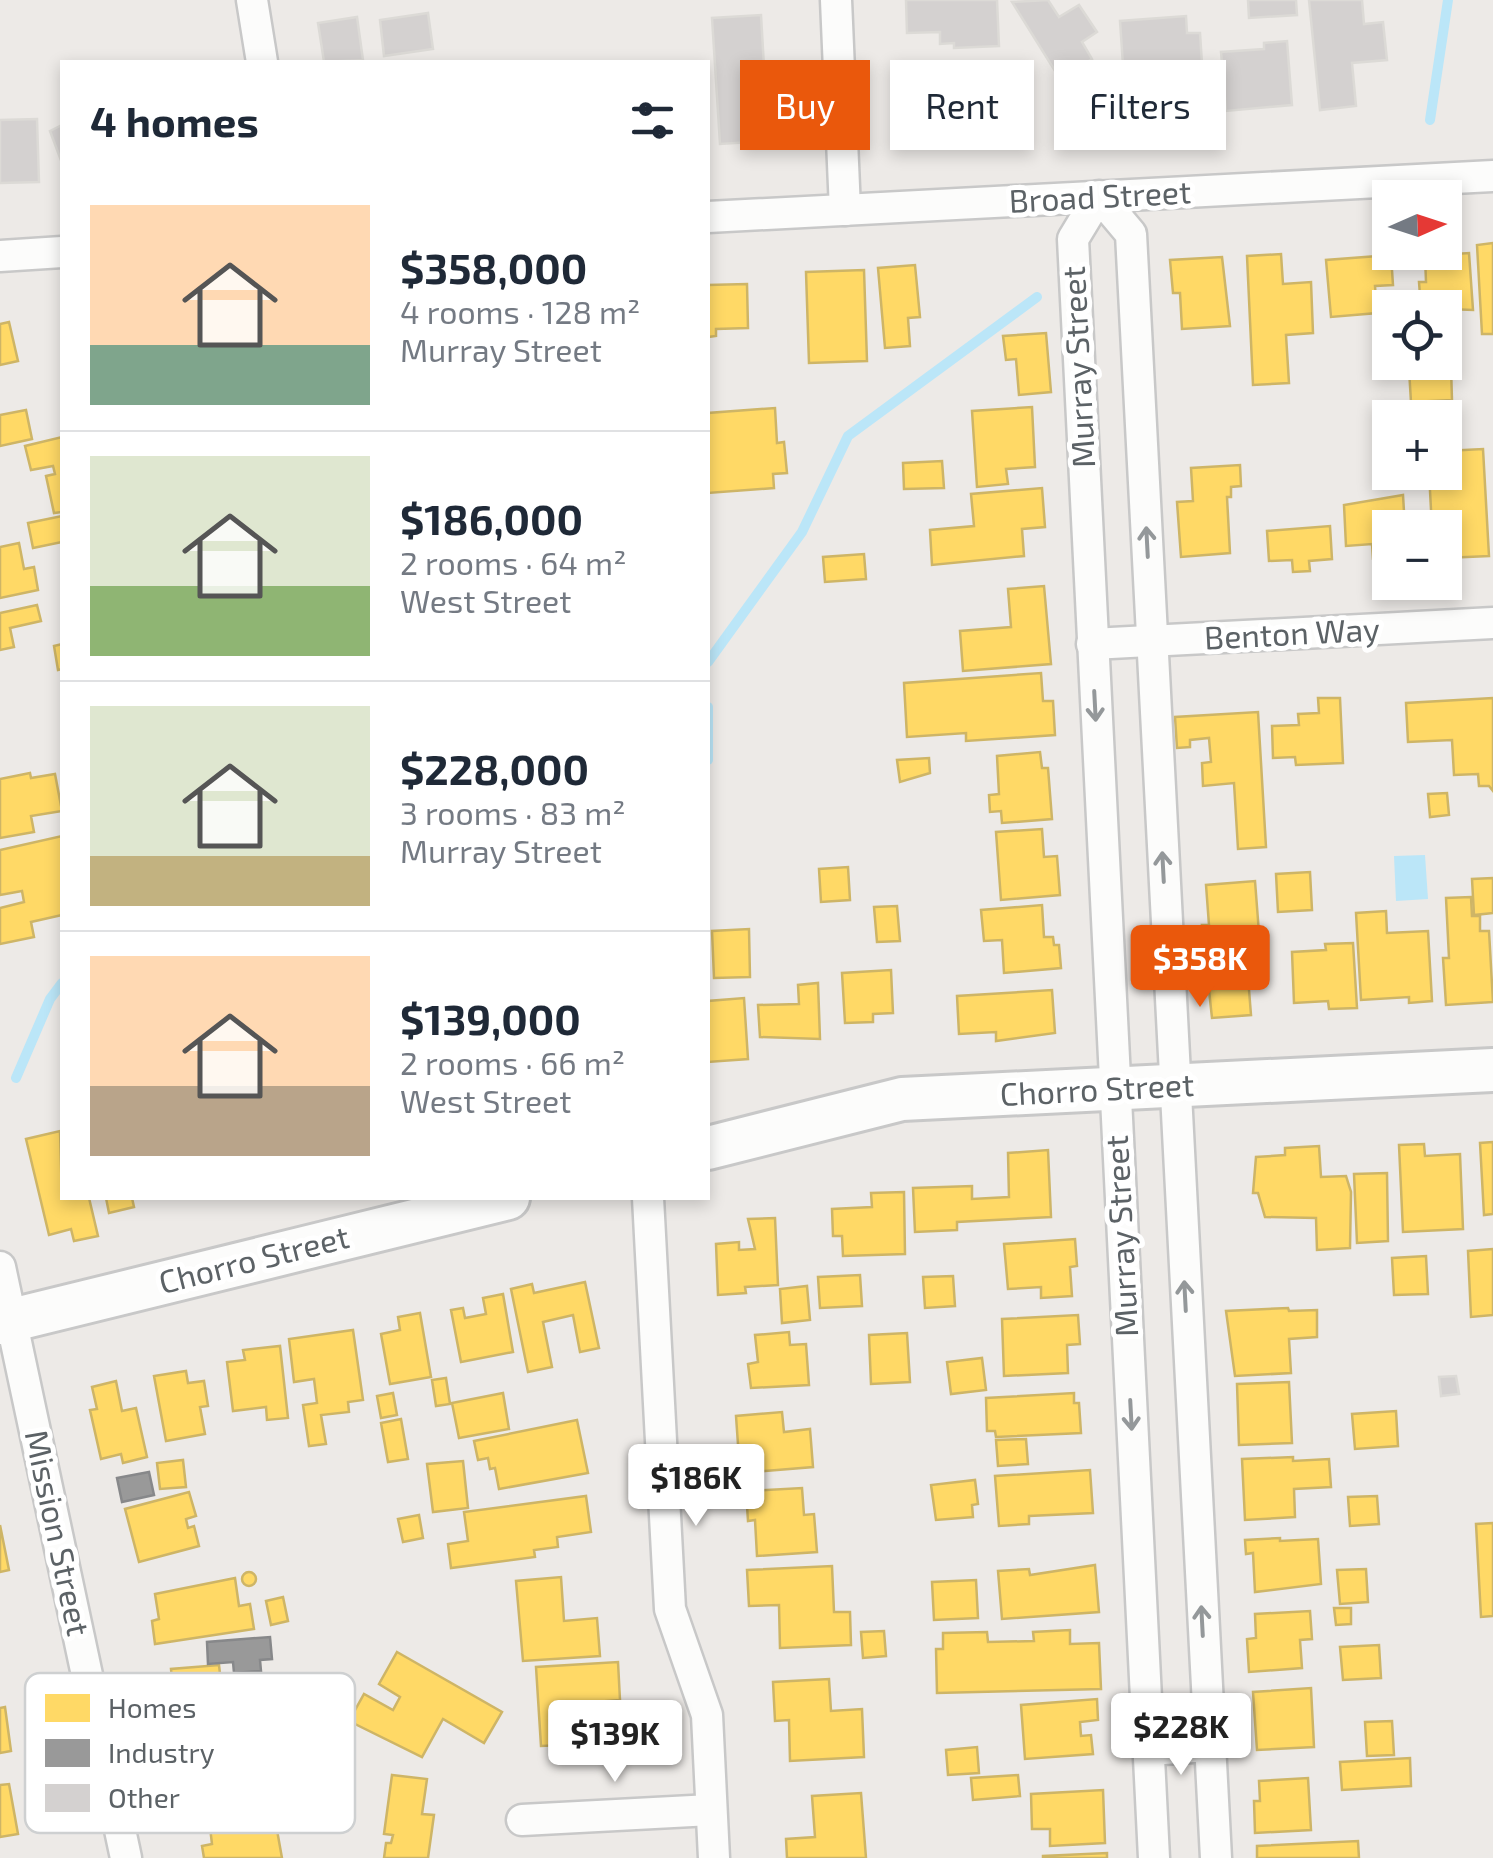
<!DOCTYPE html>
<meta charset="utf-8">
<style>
body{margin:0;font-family:"Exo 2",sans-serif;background:#f6f6f7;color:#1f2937;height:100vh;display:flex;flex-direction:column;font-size:38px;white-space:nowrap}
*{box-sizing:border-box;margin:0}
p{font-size:32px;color:#747a83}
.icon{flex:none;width:55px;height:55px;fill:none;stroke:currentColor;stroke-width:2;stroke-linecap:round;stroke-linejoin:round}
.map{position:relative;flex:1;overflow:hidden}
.panel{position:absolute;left:60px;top:60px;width:650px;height:1140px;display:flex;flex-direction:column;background:#fff;border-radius:0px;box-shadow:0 5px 15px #0003}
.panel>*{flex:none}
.top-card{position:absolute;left:740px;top:60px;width:602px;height:90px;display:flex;gap:20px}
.needle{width:65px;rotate:87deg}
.fabs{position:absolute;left:1372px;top:180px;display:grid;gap:20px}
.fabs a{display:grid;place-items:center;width:90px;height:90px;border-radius:0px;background:#fff;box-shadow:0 5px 15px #0003;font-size:50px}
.price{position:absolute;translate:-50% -85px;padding:0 22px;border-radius:10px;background:#fff;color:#222;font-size:32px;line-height:65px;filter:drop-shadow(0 2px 5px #0008)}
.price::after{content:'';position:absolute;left:50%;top:60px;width:30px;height:22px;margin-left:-15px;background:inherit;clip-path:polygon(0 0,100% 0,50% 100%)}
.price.on{background:#ea580c;color:#fff}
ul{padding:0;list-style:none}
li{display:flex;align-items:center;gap:30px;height:250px;padding:0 30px}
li+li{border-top:2px solid #e0e1e3}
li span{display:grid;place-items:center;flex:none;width:280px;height:200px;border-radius:0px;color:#555}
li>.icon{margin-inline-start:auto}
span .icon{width:120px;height:120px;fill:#fffc;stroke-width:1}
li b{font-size:42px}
h2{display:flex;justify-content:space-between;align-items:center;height:120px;padding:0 30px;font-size:42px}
.pill{padding:0 35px;border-radius:0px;background:#fff;box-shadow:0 5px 15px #0003;font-size:35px;line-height:90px}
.pill.on{background:#ea580c;color:#fff}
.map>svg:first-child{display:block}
.water{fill:#bbe6f8}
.homes{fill:#ffd966;stroke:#ceb566;stroke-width:2.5}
.industry{fill:#999;stroke:#87888a;stroke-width:2.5}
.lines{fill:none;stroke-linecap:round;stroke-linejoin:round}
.stream{stroke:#bbe6f8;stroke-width:10}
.building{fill:#d4d1d0;stroke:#dcdad6;stroke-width:2.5}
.street-casing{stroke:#c8c8c8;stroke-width:35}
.secondary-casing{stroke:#c8c8c8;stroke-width:48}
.street{stroke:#fcfcfb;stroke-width:30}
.secondary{stroke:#fcfcfb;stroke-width:42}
.oneway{stroke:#94989a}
.labels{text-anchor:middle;stroke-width:10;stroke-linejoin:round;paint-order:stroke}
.street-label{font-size:32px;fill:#5c6266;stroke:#fff}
.key{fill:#fff;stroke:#ced0d1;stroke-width:2.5}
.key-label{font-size:28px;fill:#5c6266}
</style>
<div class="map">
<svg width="1493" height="1858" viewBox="0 0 1493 1858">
<rect width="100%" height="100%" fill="#edeae7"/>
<polygon class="water" points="1425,855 1428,899 1396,901 1394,856"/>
<g class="homes">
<polygon points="1493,243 1493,334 1482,334 1477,245"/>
<polygon points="1469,253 1473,310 1421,308 1419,282 1426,282 1425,256"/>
<polygon points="1281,254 1283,284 1311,282 1313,333 1286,335 1289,383 1253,385 1247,256"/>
<polygon points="1391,255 1393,285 1375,286 1377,313 1331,317 1326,260"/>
<polygon points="1222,257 1230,326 1182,329 1180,293 1173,293 1170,260"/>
<polygon points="915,265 920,317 908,318 910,346 885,348 878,268"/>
<polygon points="864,270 867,361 809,363 806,272"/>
<polygon points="747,284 748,328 716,329 716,336 708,337 708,285"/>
<polygon points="9,322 18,361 0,365 0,324"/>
<polygon points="1046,333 1051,392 1019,395 1016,359 1006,360 1003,336"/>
<polygon points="1451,367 1452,400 1411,402 1409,369"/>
<polygon points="1032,407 1035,467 1006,469 1008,484 977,487 972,411"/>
<polygon points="775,408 777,443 784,442 787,473 773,474 774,488 708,493 708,413"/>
<polygon points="26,410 32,439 0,446 0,415"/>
<polygon points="62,437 62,512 54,513 46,476 55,474 53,466 31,470 25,446"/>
<polygon points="1483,449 1489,556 1445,558 1445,528 1432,528 1429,472 1445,472 1445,451"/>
<polygon points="942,461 944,488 904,489 903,463"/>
<polygon points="1240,465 1241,486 1231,487 1231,497 1227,497 1230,553 1181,557 1177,502 1193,501 1191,468"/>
<polygon points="1042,488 1045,527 1022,529 1024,556 932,565 930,530 974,526 971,494"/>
<polygon points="1403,495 1405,528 1390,528 1390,561 1373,559 1372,544 1346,546 1344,505"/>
<polygon points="62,516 62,542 33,548 28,523"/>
<polygon points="1330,526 1332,559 1309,561 1310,571 1293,572 1292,560 1269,561 1267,531"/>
<polygon points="19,543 24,569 34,567 38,590 0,598 0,547"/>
<polygon points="864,554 866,579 825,582 823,557"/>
<polygon points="1044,586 1051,664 963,671 960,631 1011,627 1008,589"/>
<polygon points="37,605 41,621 10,628 14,647 0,650 0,613"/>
<polygon points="62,644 62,669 58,670 54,646"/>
<polygon points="1041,673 1043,701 1053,701 1055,735 966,741 966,733 907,737 904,683"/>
<polygon points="1318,698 1340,698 1343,763 1296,765 1295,757 1273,758 1272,726 1299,725 1298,714 1319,713"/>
<polygon points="1493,698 1493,791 1489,786 1479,786 1478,774 1454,775 1452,740 1408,742 1406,703"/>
<polygon points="1258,712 1266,847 1238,849 1234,783 1203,786 1202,763 1211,762 1209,738 1190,740 1190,747 1177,748 1175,717"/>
<polygon points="1040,752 1042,768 1048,768 1052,819 1002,823 1001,811 990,812 989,795 999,794 997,756"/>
<polygon points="929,758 930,773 900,782 897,760"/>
<polygon points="30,773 31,778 55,774 62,811 31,816 34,832 0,838 0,779"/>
<polygon points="1447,793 1449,815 1430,817 1428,794"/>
<polygon points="1042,829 1044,857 1057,856 1060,895 1001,900 996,832"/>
<polygon points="62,836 62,915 31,922 34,937 0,944 0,908 24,902 22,891 0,895 0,850"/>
<polygon points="848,867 850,900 821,902 819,869"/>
<polygon points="1310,872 1312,910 1278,912 1276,874"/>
<polygon points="1493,878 1493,913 1474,915 1472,879"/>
<polygon points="1255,881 1260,946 1255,946 1258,976 1248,977 1251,1015 1212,1018 1202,925 1209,925 1206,885"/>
<polygon points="1471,897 1472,916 1480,916 1480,931 1489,931 1493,1002 1446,1005 1443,958 1449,958 1446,898"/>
<polygon points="1042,905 1044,937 1053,937 1054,945 1059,945 1061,968 1004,973 1002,940 984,941 981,910"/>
<polygon points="897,906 900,941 877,942 874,907"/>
<polygon points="1386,911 1387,933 1428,931 1432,1001 1409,1003 1409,997 1361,1000 1356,913"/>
<polygon points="749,929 750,977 714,978 712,931"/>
<polygon points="1353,943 1357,1008 1329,1009 1328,1001 1294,1003 1292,952 1326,950 1325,944"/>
<polygon points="891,970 893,1013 873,1014 873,1022 845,1023 842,973"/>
<polygon points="818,983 820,1039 760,1037 758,1005 799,1004 798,985"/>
<polygon points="1052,990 1055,1033 996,1041 996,1032 959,1034 957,996"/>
<polygon points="744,998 748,1059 708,1062 708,1001"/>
<polygon points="60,1131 62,1198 89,1198 98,1236 74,1241 71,1229 49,1235 26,1139"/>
<polygon points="1493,1142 1493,1214 1484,1215 1480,1143"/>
<polygon points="1424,1144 1425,1156 1460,1154 1463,1229 1403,1232 1399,1145"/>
<polygon points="1319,1146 1321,1177 1346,1176 1351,1192 1350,1248 1317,1250 1316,1218 1265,1217 1258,1193 1253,1193 1256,1157 1285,1155 1285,1148"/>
<polygon points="1048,1150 1051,1217 957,1222 957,1230 915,1232 913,1188 972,1186 972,1199 1009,1197 1008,1153"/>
<polygon points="1387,1173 1388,1241 1357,1243 1354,1174"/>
<polygon points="904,1192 905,1254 843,1256 842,1236 833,1236 832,1209 872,1207 871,1193"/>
<polygon points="106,1198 132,1198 134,1207 109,1213"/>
<polygon points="775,1218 778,1285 745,1287 746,1293 718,1295 716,1244 739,1242 739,1250 755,1249 748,1219"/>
<polygon points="1075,1239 1077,1266 1070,1267 1072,1296 1041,1298 1041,1287 1008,1289 1004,1244"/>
<polygon points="1493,1249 1493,1315 1471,1317 1468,1251"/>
<polygon points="1426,1256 1428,1294 1394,1295 1392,1258"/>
<polygon points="860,1275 862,1306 820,1308 818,1277"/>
<polygon points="953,1276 955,1306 925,1308 923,1277"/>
<polygon points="585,1282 599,1348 580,1352 573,1315 543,1322 552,1367 528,1372 511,1289 532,1284 534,1293"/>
<polygon points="807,1286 810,1320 782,1323 780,1289"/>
<polygon points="503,1294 513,1352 461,1362 451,1310 463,1308 465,1318 486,1314 483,1298"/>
<polygon points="1288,1308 1289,1311 1317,1310 1317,1337 1289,1339 1291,1373 1235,1376 1226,1311"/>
<polygon points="420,1313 431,1377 390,1384 381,1334 400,1330 398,1317"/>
<polygon points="1078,1315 1080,1344 1067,1345 1068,1373 1004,1376 1002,1319"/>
<polygon points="353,1330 363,1400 348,1402 349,1412 321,1415 326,1444 309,1446 303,1405 317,1403 314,1379 294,1382 289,1339"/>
<polygon points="789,1332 790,1345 806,1344 809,1385 751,1388 748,1364 758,1362 755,1335"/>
<polygon points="907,1333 910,1382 871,1384 869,1335"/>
<polygon points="280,1346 288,1418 267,1420 266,1407 233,1411 227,1362 245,1360 243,1350"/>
<polygon points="982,1358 986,1390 951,1394 947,1362"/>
<polygon points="186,1371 188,1383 204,1381 208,1406 200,1407 205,1434 166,1441 154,1376"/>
<polygon points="446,1378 450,1404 436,1406 432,1380"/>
<polygon points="116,1381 122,1411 136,1408 147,1457 123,1463 121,1454 101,1459 90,1410 97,1409 92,1387"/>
<polygon points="1289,1382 1292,1443 1239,1445 1237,1384"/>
<polygon points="393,1393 397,1415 381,1418 377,1396"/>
<polygon points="503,1393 509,1429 459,1438 452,1403"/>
<polygon points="1074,1393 1074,1403 1079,1403 1081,1433 996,1437 995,1431 987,1431 986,1398"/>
<polygon points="1396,1411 1398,1446 1355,1449 1352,1414"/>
<polygon points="782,1412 784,1432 810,1429 813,1467 740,1473 736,1416"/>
<polygon points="401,1419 408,1459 388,1462 381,1423"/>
<polygon points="577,1420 588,1473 499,1489 495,1468 490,1469 488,1458 478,1460 474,1441"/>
<polygon points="1026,1439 1028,1464 998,1466 996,1440"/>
<polygon points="1293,1457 1293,1461 1329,1459 1331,1487 1294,1489 1295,1517 1245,1520 1242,1459"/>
<polygon points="183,1460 186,1487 160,1489 157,1463"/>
<polygon points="463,1461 468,1508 433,1512 427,1464"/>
<polygon points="1090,1470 1093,1513 1029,1516 1029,1524 999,1526 995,1476"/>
<polygon points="975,1480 978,1504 972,1505 973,1517 936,1520 931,1485"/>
<polygon points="802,1488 804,1515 814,1514 817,1552 757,1556 755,1520 748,1521 746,1491"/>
<polygon points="189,1492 196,1516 186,1519 188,1528 194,1526 199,1546 139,1562 125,1509"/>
<polygon points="586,1496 591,1532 557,1537 558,1547 534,1550 535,1557 451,1568 448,1544 468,1541 464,1512"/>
<polygon points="1377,1496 1379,1524 1350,1526 1348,1497"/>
<polygon points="419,1515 423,1538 403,1542 398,1519"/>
<polygon points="1493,1523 1493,1616 1481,1617 1476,1524"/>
<polygon points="0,1525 9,1570 0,1572"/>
<polygon points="1280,1538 1280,1541 1318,1539 1321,1584 1255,1592 1253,1553 1246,1554 1245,1540"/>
<polygon points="1095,1565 1099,1612 1002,1619 998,1571 1029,1569 1030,1575"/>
<polygon points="832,1566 834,1612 850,1612 851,1645 780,1648 779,1605 749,1606 747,1570"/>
<polygon points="1366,1569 1368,1602 1340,1604 1337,1570"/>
<circle cx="249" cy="1579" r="7"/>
<polygon points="561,1577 564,1621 597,1618 600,1656 523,1661 516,1581"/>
<polygon points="235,1578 239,1606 250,1604 254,1629 155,1644 152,1621 159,1619 155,1594"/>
<polygon points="976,1580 978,1618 934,1620 932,1582"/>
<polygon points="283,1597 288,1621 271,1625 266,1601"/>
<polygon points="1334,1608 1351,1608 1351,1624 1336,1625"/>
<polygon points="1310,1611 1312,1639 1300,1640 1302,1668 1249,1672 1247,1639 1256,1638 1255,1614"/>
<polygon points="1070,1630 1070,1644 1099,1643 1101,1689 937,1693 936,1649 943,1649 943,1633 987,1632 988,1642 1034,1641 1033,1632"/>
<polygon points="884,1631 886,1656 863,1658 861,1632"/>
<polygon points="1379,1645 1381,1678 1343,1680 1340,1647"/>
<polygon points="397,1652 502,1712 484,1743 443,1719 422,1757 349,1721 364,1694 393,1710 400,1697 379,1684"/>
<polygon points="618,1662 620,1700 584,1703 587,1744 541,1746 536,1667"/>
<polygon points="219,1665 225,1718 170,1724 167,1690 173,1689 171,1669"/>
<polygon points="829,1679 831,1711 862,1709 864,1757 790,1761 789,1720 775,1721 773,1682"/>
<polygon points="1311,1688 1314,1747 1257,1750 1253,1692"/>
<polygon points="1097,1699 1098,1720 1080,1722 1081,1736 1091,1735 1093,1754 1025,1759 1021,1705"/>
<polygon points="5,1707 11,1751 0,1753 0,1708"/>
<polygon points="1392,1721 1394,1755 1367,1756 1365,1722"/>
<polygon points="977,1747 979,1773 948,1775 946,1750"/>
<polygon points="1410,1758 1411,1786 1342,1790 1340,1762"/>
<polygon points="392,1775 427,1779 422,1814 434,1815 428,1858 384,1858 386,1843 391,1843 393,1835 384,1834"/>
<polygon points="1018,1775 1020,1796 973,1800 971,1778"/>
<polygon points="1308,1778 1311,1830 1255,1833 1254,1801 1260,1801 1259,1781"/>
<polygon points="9,1784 18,1834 0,1837 0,1785"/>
<polygon points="1103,1790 1105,1843 1050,1846 1050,1829 1032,1829 1031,1794"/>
<polygon points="861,1793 866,1858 787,1858 786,1839 815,1837 812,1796"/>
<polygon points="247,1813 249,1823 275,1819 282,1858 204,1858 202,1846 212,1844 209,1819"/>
<polygon points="1358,1841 1359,1858 1257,1858 1257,1846"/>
<polygon points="1107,1853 1107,1858 1043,1858 1043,1856"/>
</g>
<g class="industry">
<polygon points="149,1472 154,1495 122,1502 117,1478"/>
<polygon points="270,1637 272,1659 260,1660 261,1671 234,1673 233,1662 208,1664 207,1642"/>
</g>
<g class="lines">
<g class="stream">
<polyline points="1430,120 1448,0"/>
<polyline points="708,662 802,532 848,436 1037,297"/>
<polyline points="708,707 708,760"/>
<polyline points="16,1078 50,999 62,983"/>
</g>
</g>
<g class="building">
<polygon points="906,0 997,0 999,46 954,48 954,43 940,44 940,32 907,33"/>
<polygon points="1048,0 1059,17 1079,5 1097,32 1082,42 1092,59 1060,79 1012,2"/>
<polygon points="1248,0 1296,0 1297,15 1249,18"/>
<polygon points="1309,0 1362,0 1364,24 1383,22 1387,60 1352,63 1356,106 1320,110"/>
<polygon points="428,13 433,49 384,56 380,20"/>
<polygon points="761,15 765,84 794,82 798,139 720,144 712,18"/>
<polygon points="1186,16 1187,33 1200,33 1205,110 1166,112 1164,93 1125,95 1120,21"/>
<polygon points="357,17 363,60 324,62 318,23"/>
<polygon points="1287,41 1292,105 1226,111 1221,52 1264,49 1264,43"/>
<polygon points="37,119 39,182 0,183 0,120"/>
<polygon points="62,125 62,163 50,131"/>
<polygon points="1456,1376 1459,1394 1441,1396 1439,1377"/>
</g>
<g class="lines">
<defs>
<g id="street">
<polyline points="252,0 262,62"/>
<polyline points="836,0 845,210"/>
<polyline points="708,217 1493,176"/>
<polyline points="0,256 62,252"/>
<polyline points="1092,644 1493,623"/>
<polyline points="648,1198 670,1609 707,1715 714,1858"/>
<polyline points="0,1267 126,1858"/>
<polyline points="1148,1750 1209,1746"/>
<polyline points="522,1820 711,1810"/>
<polyline points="1154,1858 1073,239 1099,196 1131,234 1216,1858"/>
</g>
<g id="secondary">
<polyline points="708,1148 902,1099 1493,1070"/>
<polyline points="0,1323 508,1198"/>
</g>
</defs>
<use href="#street" class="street-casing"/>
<use href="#secondary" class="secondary-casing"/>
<use href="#street" class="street"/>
<use href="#secondary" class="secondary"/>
</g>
<defs><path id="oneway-shaft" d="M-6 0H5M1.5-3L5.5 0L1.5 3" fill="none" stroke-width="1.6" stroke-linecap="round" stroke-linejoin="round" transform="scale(2.5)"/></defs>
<g class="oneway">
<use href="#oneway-shaft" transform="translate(1147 542) rotate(-93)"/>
<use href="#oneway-shaft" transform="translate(1095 706) rotate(87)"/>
<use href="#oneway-shaft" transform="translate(1163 867) rotate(-93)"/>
<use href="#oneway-shaft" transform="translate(1185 1296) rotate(-93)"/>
<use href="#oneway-shaft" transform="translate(1131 1415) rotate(87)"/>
<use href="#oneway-shaft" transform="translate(1202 1621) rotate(-93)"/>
</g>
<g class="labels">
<g class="street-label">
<text transform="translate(1100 197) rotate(-3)" y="11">Broad Street</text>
<text transform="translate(1079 367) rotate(-93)" y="11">Murray Street</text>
<text transform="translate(1292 634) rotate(-3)" y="11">Benton Way</text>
<text transform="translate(1097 1090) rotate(-3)" y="11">Chorro Street</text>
<text transform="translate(1122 1236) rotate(-93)" y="11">Murray Street</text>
<text transform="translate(254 1260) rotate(-14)" y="11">Chorro Street</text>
<text transform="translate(57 1533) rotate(78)" y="11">Mission Street</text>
</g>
</g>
<rect x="25" y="1673" width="330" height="160" rx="15" class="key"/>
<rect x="45" y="1694" width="45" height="28" fill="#ffd966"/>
<rect x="45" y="1739" width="45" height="28" fill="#999"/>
<rect x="45" y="1784" width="45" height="28" fill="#d4d1d0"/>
<g class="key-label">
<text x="108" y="1718">Homes</text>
<text x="108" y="1763">Industry</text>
<text x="108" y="1808">Other</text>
</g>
</svg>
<div class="fabs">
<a><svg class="needle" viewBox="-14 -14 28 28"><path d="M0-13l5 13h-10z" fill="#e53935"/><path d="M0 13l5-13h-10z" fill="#747a83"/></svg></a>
<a><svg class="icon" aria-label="locate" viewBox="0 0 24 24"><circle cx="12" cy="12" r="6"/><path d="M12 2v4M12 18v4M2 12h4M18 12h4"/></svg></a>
<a>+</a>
<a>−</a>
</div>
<b class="price on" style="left:1200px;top:1010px">$358K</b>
<b class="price" style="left:696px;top:1529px">$186K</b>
<b class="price" style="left:1181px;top:1778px">$228K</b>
<b class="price" style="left:615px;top:1785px">$139K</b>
<div class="top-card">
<a class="pill on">Buy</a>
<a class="pill">Rent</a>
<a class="pill">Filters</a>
</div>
<section class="panel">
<h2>4 homes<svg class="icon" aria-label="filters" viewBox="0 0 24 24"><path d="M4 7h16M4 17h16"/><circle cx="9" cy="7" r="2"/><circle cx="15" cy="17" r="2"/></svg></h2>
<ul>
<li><span style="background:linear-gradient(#ffd9b3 70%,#7fa58c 0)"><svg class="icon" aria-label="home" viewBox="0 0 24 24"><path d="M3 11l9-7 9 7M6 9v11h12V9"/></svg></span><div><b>$358,000</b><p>4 rooms · 128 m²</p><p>Murray Street</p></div></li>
<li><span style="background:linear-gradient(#dfe7d0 65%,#8fb573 0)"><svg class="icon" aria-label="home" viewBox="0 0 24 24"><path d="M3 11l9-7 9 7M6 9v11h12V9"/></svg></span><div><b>$186,000</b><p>2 rooms · 64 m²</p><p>West Street</p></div></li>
<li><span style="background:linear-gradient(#dfe7d0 75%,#c2b280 0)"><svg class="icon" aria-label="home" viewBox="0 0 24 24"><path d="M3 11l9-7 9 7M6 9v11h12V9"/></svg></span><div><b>$228,000</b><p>3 rooms · 83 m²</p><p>Murray Street</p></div></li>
<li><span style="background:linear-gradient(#ffd9b3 65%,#b9a48a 0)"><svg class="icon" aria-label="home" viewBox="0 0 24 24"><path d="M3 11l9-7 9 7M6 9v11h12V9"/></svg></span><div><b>$139,000</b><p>2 rooms · 66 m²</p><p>West Street</p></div></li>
</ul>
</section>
</div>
